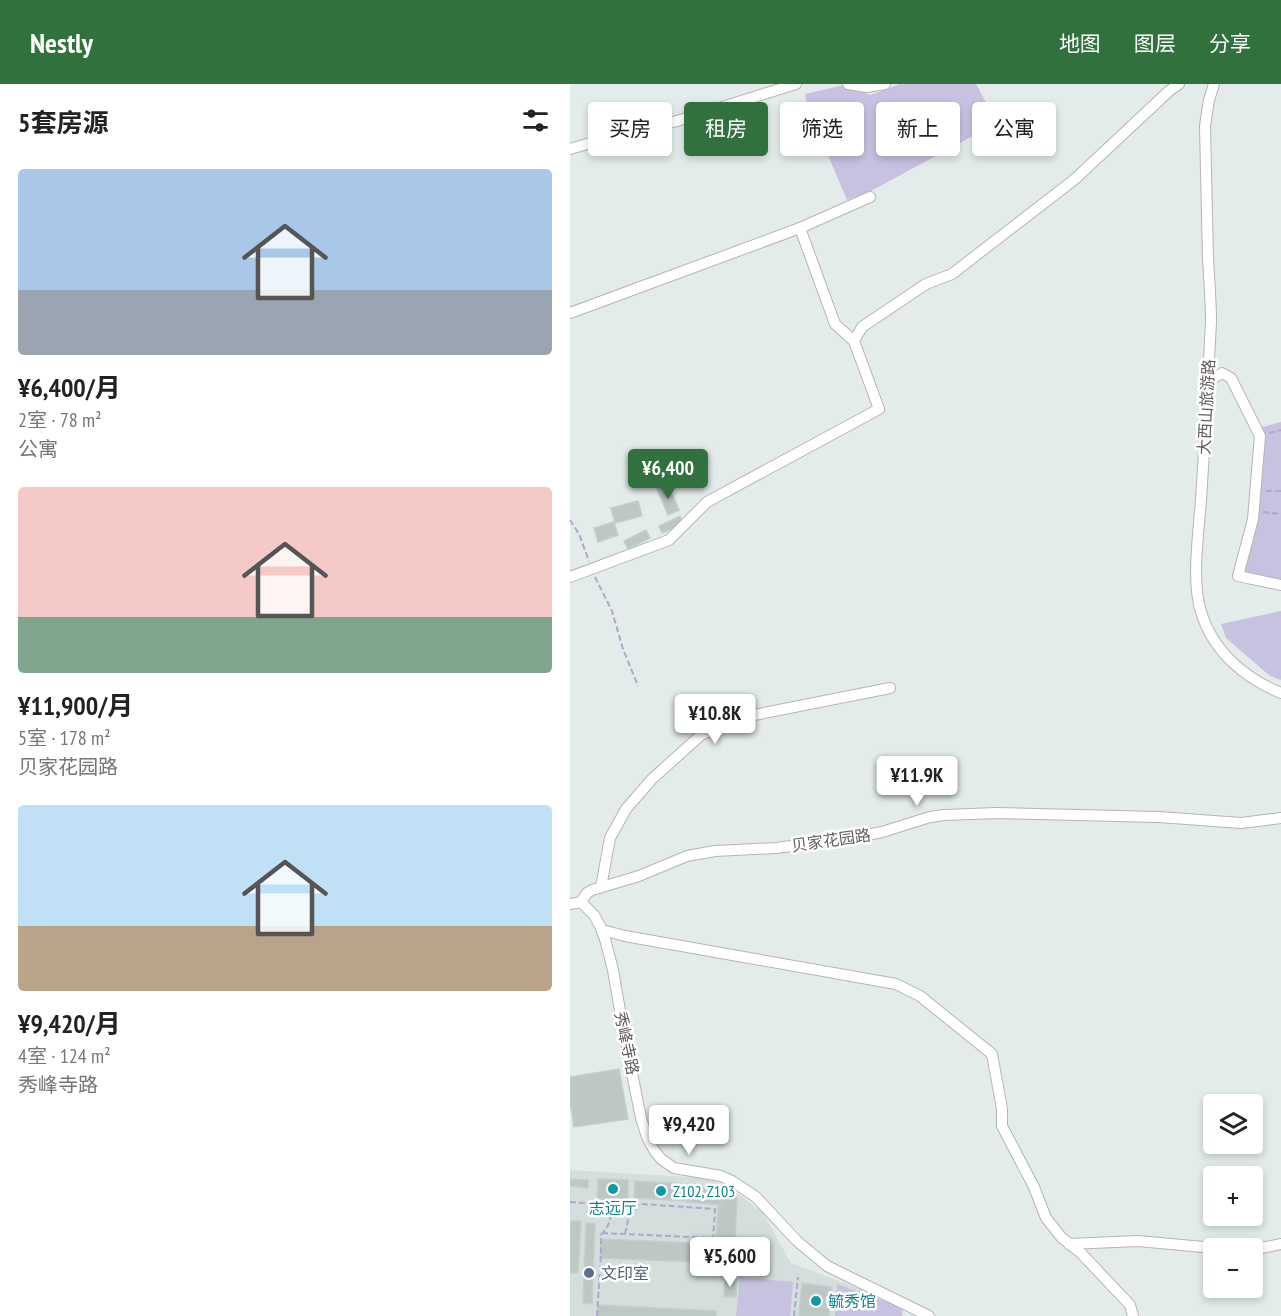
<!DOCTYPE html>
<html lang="zh">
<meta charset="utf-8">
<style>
body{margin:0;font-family:"PT Sans Narrow","Noto Sans SC",sans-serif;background:#f6f6f6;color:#222;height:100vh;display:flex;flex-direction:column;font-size:22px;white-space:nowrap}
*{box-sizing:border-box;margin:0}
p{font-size:20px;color:#767676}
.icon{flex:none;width:33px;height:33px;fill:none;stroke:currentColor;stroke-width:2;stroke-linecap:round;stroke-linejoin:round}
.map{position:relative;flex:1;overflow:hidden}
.drawer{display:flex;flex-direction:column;background:#fff;width:570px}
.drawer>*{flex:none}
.hud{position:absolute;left:18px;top:18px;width:570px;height:54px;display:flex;gap:12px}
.tools{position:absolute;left:633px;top:1010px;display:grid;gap:12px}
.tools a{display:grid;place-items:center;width:60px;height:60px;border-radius:6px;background:#fff;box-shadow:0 3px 9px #0003;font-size:30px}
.price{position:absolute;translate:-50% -51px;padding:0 14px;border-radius:6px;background:#fff;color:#222;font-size:20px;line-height:39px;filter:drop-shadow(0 2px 3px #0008)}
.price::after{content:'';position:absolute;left:50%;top:36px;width:18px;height:14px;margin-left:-9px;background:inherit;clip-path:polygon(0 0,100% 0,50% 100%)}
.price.current{background:#30713d;color:#fff}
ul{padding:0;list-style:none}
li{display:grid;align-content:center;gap:12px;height:318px;padding:0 18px}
li span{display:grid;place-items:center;height:186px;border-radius:6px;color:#555}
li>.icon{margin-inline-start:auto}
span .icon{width:108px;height:108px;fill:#fffc;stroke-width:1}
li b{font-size:26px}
h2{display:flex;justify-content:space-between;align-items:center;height:72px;padding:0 18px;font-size:26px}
.tag{padding:0 21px;border-radius:6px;background:#fff;box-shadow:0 3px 9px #0003;font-size:21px;line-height:54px}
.tag.current{background:#30713d;color:#fff}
header{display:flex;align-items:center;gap:36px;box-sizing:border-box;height:84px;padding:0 30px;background:#30713d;color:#fff}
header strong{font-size:28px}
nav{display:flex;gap:33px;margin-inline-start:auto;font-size:21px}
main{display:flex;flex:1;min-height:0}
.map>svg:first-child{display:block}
.education{fill:#d4dedd}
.green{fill:#c6c2e0}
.building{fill:#bfc7c6;stroke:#c2d0cd;stroke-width:1.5}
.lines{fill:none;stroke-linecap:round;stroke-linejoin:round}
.minor-casing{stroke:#b8b3b4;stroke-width:12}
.path{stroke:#b5a5ce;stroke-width:2;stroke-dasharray:6 3;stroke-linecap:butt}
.minor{stroke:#fff;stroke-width:10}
.culture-dot{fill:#0f9aa8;stroke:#fff;stroke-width:2}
.service-dot{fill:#5c6f8a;stroke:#fff;stroke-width:2}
.labels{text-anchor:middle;stroke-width:5;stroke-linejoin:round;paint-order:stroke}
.street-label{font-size:16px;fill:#625b5d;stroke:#fff}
.culture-label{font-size:16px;fill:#0d838f;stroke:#fff;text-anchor:start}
.service-label{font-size:16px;fill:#4e5e75;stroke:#fff;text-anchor:start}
</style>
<header>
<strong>Nestly</strong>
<nav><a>地图</a><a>图层</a><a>分享</a></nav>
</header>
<main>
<section class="drawer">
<h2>5套房源<svg class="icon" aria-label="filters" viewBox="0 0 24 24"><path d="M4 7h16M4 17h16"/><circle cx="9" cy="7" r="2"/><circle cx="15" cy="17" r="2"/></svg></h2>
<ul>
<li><span style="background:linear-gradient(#a9c7e8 65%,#9aa5b1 0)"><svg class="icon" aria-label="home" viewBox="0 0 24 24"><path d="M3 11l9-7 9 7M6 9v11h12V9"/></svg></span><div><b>¥6,400/月</b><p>2室 · 78 m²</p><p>公寓</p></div></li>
<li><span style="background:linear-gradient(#f6c9c9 70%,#7fa58c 0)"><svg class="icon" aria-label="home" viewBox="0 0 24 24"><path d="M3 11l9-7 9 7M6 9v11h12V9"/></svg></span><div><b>¥11,900/月</b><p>5室 · 178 m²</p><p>贝家花园路</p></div></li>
<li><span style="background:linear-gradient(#bfe0f5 65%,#b9a48a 0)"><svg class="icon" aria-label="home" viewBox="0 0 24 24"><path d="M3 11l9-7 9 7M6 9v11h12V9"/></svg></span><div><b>¥9,420/月</b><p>4室 · 124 m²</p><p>秀峰寺路</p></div></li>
</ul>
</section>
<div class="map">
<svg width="711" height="1232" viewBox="0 0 711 1232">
<rect width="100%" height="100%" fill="#e3eceb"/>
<polygon class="education" points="0,1086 133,1094 160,1103 193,1129 221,1179 328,1219 329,1232 0,1232"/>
<g class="green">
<polygon points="278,0 300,11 330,0 406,0 427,39 301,107 277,116 237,22 235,10"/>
<polygon points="711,338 711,507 663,496 680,432 681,395 685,345"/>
<polygon points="711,527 711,596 700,592 656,554 651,540"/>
<polygon points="170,1193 223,1198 220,1232 166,1232"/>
<polygon points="267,1200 333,1224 332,1232 265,1232"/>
</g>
<g class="building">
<polygon points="98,400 109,426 98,431 87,405"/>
<polygon points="68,417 72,432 45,439 41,424"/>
<polygon points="110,432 113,440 92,449 89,442"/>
<polygon points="44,438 48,451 28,458 24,444"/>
<polygon points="76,446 80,454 58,465 54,457"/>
<polygon points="49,985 58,1035 4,1043 0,1017 0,993"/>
<polygon points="0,1095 18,1096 18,1104 0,1102"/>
<polygon points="28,1095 58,1096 58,1116 27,1115"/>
<polygon points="65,1097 117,1100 116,1117 64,1114"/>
<polygon points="118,1103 153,1106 151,1121 117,1118"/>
<polygon points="153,1112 167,1113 165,1157 146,1156 148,1121 152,1121"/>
<polygon points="0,1137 11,1137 8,1189 0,1189"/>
<polygon points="16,1139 25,1140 22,1220 13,1219"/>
<polygon points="31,1155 149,1160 149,1179 30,1174"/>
<polygon points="155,1194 166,1194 166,1213 154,1213"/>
<polygon points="232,1199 262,1203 259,1232 229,1232"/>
<polygon points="28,1221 146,1227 146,1232 27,1232"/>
</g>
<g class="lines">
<defs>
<g id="minor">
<polyline points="278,0 297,3 315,0"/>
<path d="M644,0l-5,16 -4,26c1,44 2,88 3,132 1,21 3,42 3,64 -3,59 -6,118 -10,177 -2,33 -10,81 0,113 12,39 43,66 80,81"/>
<polyline points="0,65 45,52 107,37 226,0"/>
<polyline points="0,229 230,144"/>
<polyline points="284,257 265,240 230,144 300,113"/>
<polyline points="638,297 652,289 661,294 690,352 683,435 668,492 711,501"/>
<polyline points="0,493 99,456 137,418 309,325 284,257 292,243 356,200 382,190 505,95 599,7 609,0"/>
<polyline points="31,803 40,754 56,725 82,695 131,651 174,633 320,604"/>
<polyline points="11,818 24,831 30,842 35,855 43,886 53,944 71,1034 77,1053 84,1066 91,1075 104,1084 151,1092 162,1097 186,1113 227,1157 257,1182 359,1232"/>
<polyline points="0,820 11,818 17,809 22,806 69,792 117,772 145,767 206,764 277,755 312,748 360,733 374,731 427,729 589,733 671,739 711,734"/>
<polyline points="32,846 55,852 326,900 350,912 422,970 432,1025 432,1042 464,1103 476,1134 492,1154 510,1168 560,1221 563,1232"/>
<polyline points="499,1160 568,1157 644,1164"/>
<polyline points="682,1166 711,1160"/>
</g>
</defs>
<use href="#minor" class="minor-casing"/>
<g class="path">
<polyline points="699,349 711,346"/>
<polyline points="696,407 711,407"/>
<polyline points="693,428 711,430"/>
<polyline points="0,436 9,450 19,477"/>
<polyline points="25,493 42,527 53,565 68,602"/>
<polyline points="0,1118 42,1121 57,1119 145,1125 143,1154 150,1158 149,1180 144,1182"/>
<polyline points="32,1149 143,1154"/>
<polyline points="55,1150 58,1136 69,1120"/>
<path d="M27,1232l4,-62v-19c9,-11 10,-15 11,-29"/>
<polyline points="224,1232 228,1193"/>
</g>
<use href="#minor" class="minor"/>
</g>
<g class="culture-dot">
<circle cx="43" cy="1105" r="6"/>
<circle cx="91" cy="1107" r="6"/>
<circle cx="246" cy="1217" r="6"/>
</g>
<circle class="service-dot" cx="19" cy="1189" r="6"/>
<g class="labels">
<g class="street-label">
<text transform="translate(636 323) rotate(-87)" y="6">大西山旅游路</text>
<text transform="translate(261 756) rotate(-8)" y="6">贝家花园路</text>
<text transform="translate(57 959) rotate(78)" y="6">秀峰寺路</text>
</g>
<g class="culture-label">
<text x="103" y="1113">Z102, Z103</text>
<text x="43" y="1130" text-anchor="middle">志远厅</text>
<text x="258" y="1223">毓秀馆</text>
</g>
<g class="service-label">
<text x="31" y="1195">文印室</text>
</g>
</g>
</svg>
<div class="tools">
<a><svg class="icon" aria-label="layers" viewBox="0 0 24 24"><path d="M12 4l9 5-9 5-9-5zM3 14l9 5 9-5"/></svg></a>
<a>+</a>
<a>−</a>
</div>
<b class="price current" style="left:98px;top:416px">¥6,400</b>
<b class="price" style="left:145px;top:661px">¥10.8K</b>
<b class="price" style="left:347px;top:723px">¥11.9K</b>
<b class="price" style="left:119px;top:1072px">¥9,420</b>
<b class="price" style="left:160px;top:1204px">¥5,600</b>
<div class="hud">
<a class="tag">买房</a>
<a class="tag current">租房</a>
<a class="tag">筛选</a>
<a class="tag">新上</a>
<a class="tag">公寓</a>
</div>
</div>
</main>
